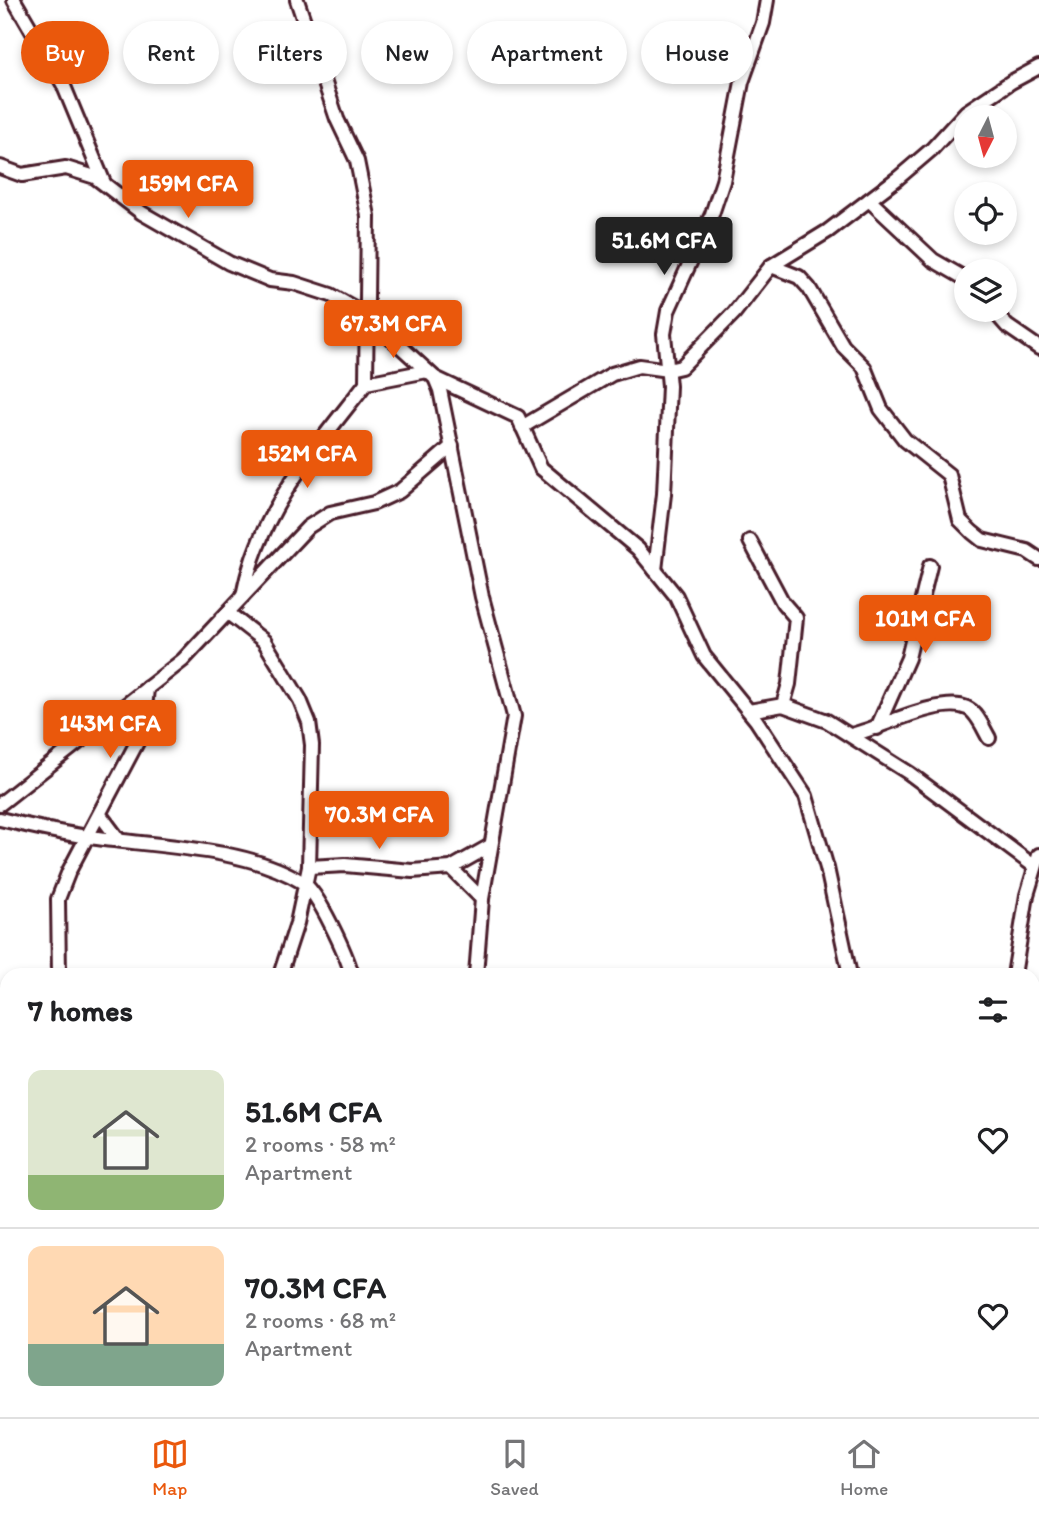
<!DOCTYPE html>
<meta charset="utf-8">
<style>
body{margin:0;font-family:Itim,sans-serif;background:#f2f2f2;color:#202124;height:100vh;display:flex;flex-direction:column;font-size:26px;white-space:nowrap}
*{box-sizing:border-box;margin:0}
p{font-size:23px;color:#757577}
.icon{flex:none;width:38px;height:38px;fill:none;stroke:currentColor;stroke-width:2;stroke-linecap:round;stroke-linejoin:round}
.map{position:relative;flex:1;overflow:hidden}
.sheet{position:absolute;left:0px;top:968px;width:1040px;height:450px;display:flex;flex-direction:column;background:#fff;border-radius:21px 21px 0 0;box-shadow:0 4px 10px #0003}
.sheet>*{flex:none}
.top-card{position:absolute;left:21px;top:21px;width:998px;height:63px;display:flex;gap:14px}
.needle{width:46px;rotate:186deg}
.buttons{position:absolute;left:954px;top:105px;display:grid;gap:14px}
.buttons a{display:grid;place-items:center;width:63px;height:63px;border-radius:50%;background:#fff;box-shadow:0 4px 10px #0003;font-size:35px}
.price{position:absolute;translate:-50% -60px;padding:0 16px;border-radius:7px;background:#ea580c;color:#fff;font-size:23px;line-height:46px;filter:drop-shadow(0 2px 4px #0008)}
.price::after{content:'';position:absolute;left:50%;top:42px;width:21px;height:16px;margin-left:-10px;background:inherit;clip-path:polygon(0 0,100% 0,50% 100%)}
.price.current{background:#222;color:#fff}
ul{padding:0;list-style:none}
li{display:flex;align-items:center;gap:21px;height:175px;padding:0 28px}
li+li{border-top:2px solid #e0e0e0}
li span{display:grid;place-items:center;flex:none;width:196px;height:140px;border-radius:14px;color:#555}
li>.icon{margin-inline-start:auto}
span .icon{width:84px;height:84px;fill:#fffc;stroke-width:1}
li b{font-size:30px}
h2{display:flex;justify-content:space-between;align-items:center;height:84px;padding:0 28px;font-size:30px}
.tag{padding:0 24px;border-radius:32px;background:#fff;box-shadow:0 4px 10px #0003;font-size:24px;line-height:63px}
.tag.current{background:#ea580c;color:#fff}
.tabs{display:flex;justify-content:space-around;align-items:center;height:98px;border-top:2px solid #e0e0e0;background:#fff;font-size:19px;color:#757577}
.tabs a{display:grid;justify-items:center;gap:4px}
.tabs .current{color:#ea580c}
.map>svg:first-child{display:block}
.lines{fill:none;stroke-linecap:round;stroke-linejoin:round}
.minor-casing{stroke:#4a1f2b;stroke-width:18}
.minor{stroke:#fff;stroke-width:12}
</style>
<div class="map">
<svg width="1039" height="1417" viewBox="0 0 1039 1417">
<rect width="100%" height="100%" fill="#fff"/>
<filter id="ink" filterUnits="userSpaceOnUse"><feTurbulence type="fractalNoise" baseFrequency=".0143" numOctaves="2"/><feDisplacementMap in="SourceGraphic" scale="14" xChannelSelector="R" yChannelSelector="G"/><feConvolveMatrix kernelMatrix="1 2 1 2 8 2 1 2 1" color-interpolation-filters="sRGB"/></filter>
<g filter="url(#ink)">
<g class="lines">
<defs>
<g id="minor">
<polyline points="14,0 63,84 104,183"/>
<polyline points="297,0 337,119 357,161 368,216 366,383"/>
<polyline points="0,167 22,175 66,168 95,177 142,213 229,263 270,280 294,283 331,295 365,314 435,378 440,390 482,597 514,716 482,899 476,975"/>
<polyline points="869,200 933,260 966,279"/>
<polyline points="771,266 799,277 809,288 843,346 864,367 881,409 905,440 949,475 960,520 972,532 982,540 1027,551 1039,559"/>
<polyline points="993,310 1007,326 1039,348"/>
<polyline points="435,378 518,417 541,468 638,549 676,596 704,656 756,720 806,796 827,868 850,975"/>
<polyline points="522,427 612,374 639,366 668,370 681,367 734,313 771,266 828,231 898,178 932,149 966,112 1011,82 1039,67"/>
<polyline points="750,541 783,603 796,618 789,684 783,705"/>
<polyline points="655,570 664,494 669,386 664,334 668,311 712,214 723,181 742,82 763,23 767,0"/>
<path d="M243,596c15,-84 72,-147 123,-213l61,-12"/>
<polyline points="228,613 264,641 300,700 309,722 312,745 309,867 297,923 280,975"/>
<polyline points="749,711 783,705 827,721 909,773 1034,866"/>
<polyline points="877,728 908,658 930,566"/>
<path d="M851,735c27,-6 90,-39 116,-27 10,4 16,20 22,30"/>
<polyline points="0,804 183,660 308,527 330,513 374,503 400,491 452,446"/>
<polyline points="101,816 119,840"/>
<path d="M0,819c29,7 59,14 89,18 63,9 158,10 213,45 16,9 45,74 50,93"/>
<polyline points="309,867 345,865 412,871 451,868 490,846"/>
<polyline points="451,868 482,899"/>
<polyline points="59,975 58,899 69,871 143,731 147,688"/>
<polyline points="1014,975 1027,895 1039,855"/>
<polyline points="1032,1042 1039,1044"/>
<polyline points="1032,1181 1039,1188"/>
<polyline points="0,1199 7,1179"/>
<polyline points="1032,1323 1039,1325"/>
<polyline points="1032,1358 1039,1351"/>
<polyline points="354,1410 366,1417"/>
<polyline points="514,1410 518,1417"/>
<polyline points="583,1410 584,1417"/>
<polyline points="778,1410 795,1417"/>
<polyline points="269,1417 269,1410"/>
<polyline points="697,1417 699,1410"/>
<polyline points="840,1417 840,1410"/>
<polyline points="945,1417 957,1410"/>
</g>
</defs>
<use href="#minor" class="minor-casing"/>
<use href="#minor" class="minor"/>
</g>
</g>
</svg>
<div class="buttons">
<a><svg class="needle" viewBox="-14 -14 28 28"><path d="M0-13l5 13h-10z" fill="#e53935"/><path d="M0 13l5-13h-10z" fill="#757577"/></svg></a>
<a><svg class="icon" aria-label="locate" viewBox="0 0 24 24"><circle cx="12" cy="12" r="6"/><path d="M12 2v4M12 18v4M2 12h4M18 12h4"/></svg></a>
<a><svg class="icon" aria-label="layers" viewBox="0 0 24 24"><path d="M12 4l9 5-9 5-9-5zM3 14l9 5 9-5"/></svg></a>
</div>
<b class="price" style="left:188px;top:220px">159M CFA</b>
<b class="price current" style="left:664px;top:277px">51.6M CFA</b>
<b class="price" style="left:393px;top:360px">67.3M CFA</b>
<b class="price" style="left:307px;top:490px">152M CFA</b>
<b class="price" style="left:925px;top:655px">101M CFA</b>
<b class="price" style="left:110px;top:760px">143M CFA</b>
<b class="price" style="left:379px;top:851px">70.3M CFA</b>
<div class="top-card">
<a class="tag current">Buy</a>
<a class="tag">Rent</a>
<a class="tag">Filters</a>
<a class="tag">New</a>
<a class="tag">Apartment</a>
<a class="tag">House</a>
</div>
<section class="sheet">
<h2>7 homes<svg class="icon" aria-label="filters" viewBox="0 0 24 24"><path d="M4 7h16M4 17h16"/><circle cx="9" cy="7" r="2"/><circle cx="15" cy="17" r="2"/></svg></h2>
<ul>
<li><span style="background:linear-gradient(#dfe7d0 75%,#8fb573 0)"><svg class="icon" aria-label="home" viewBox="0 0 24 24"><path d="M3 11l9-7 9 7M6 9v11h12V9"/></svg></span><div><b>51.6M CFA</b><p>2 rooms · 58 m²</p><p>Apartment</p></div><svg class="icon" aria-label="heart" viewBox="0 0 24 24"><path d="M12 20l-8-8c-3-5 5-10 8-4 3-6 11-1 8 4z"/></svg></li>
<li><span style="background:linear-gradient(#ffd9b3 70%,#7fa58c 0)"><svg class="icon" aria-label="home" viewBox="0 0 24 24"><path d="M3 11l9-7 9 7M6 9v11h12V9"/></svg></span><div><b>70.3M CFA</b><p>2 rooms · 68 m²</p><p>Apartment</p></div><svg class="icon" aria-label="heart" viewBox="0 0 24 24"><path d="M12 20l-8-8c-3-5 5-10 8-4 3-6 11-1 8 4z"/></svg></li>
</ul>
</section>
</div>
<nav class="tabs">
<a class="current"><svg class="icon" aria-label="map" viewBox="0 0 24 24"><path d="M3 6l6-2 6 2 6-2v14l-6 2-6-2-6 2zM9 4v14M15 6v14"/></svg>Map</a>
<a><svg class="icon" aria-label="saved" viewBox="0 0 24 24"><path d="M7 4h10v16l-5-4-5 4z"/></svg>Saved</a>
<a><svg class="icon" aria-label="home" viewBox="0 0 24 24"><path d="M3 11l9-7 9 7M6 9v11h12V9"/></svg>Home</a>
</nav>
